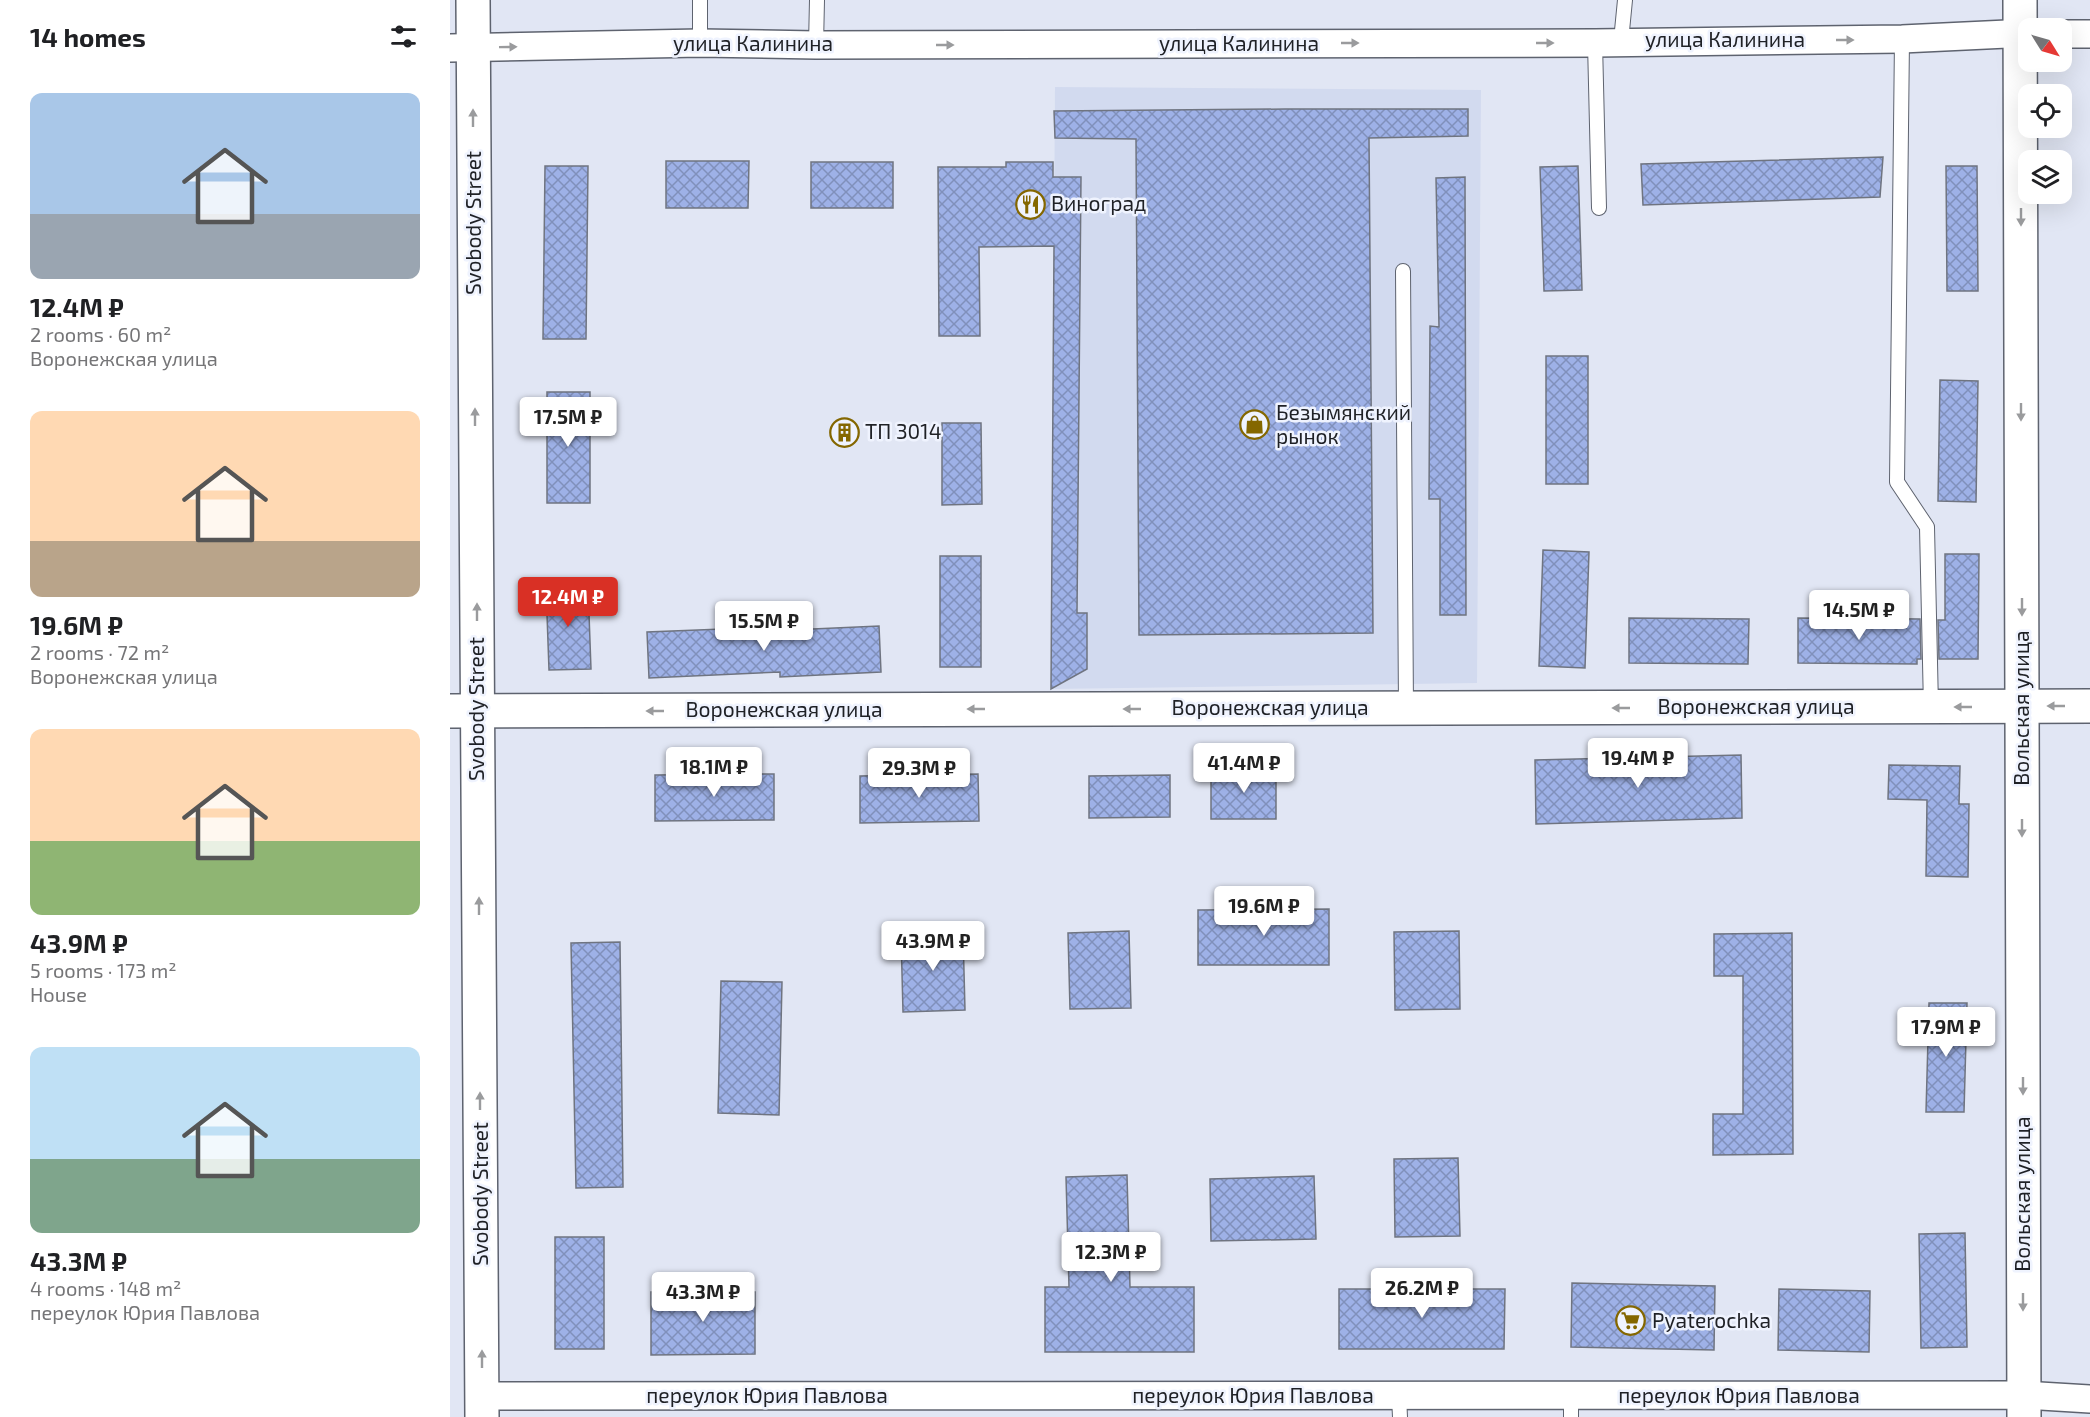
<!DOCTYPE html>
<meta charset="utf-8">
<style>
body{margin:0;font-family:"Exo 2",sans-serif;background:#f6f6f6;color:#202124;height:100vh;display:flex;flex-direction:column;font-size:22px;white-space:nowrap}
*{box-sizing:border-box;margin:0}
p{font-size:20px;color:#757577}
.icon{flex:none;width:33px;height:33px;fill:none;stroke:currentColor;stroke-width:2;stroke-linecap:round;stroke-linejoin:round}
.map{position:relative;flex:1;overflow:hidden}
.panel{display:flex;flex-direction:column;background:#fff;width:450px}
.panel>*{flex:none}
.needle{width:39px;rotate:127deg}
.controls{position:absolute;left:1568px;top:18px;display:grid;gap:12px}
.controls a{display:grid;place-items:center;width:54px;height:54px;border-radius:12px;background:#fff;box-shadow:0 6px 24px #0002;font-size:30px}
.price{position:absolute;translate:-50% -51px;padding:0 14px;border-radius:6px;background:#fff;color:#222;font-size:20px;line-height:39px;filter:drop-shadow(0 2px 3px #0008)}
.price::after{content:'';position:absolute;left:50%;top:36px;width:18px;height:14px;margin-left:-9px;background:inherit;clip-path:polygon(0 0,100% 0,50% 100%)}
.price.active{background:#d93025;color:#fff}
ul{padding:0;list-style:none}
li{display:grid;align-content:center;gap:12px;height:318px;padding:0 30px}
li span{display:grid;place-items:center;height:186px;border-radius:12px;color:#555}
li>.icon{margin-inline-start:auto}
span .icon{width:108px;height:108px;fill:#fffc;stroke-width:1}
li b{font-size:26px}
h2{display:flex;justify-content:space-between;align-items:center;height:72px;padding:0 30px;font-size:26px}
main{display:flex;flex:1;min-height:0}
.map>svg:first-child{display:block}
.built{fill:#d2daef}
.building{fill:url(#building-cross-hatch);stroke:#6f7480;stroke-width:1.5}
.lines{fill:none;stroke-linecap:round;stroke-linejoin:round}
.lane-casing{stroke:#5e636f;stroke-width:16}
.street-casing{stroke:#5e636f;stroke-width:30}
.secondary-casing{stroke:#5e636f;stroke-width:36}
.lane{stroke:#fff;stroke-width:14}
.street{stroke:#fff;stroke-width:27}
.secondary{stroke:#fff;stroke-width:33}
.oneway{fill:#9a9b9d}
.labels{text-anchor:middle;stroke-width:5;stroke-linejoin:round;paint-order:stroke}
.street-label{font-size:21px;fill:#1f2126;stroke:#eff3fe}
.poi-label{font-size:21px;fill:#1f2126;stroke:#eff3fe;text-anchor:start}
</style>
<main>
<section class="panel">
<h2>14 homes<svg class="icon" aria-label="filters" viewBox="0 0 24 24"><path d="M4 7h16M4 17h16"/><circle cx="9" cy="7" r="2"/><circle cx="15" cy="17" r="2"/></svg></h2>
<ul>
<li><span style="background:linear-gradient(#a9c7e8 65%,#9aa5b1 0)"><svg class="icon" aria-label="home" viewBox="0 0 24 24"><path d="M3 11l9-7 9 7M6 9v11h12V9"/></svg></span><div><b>12.4M ₽</b><p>2 rooms · 60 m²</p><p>Воронежская улица</p></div></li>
<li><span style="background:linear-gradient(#ffd9b3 70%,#b9a48a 0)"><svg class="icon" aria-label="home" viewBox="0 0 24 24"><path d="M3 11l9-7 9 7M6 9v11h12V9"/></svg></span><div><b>19.6M ₽</b><p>2 rooms · 72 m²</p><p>Воронежская улица</p></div></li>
<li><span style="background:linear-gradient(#ffd9b3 60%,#8fb573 0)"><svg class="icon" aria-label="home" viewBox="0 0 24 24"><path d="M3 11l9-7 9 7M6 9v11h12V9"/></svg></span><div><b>43.9M ₽</b><p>5 rooms · 173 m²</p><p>House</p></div></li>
<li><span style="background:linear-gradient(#bfe0f5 60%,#7fa58c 0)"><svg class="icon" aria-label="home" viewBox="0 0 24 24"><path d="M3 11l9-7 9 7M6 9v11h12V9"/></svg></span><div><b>43.3M ₽</b><p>4 rooms · 148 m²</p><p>переулок Юрия Павлова</p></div></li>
</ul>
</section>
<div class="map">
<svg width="1640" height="1417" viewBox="0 0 1640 1417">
<defs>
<pattern id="building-cross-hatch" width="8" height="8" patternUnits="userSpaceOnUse" patternTransform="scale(1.5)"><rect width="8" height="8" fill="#9eb1e7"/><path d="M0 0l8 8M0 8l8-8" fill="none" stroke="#8090bb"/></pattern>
</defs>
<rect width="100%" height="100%" fill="#e1e6f4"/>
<polygon class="built" points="605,87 1031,90 1027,683 601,689"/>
<g class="building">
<polygon points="835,109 1018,109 1018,136 919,138 923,633 689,635 686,139 605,138 604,111"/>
<polygon points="1433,157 1430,197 1193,205 1191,164"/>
<polygon points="216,161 299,161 298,208 216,208"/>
<rect x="361" y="162" width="82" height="46"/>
<polygon points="556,162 603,162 603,177 631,177 627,613 637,613 637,669 601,689 604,246 529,247 530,336 489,336 488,167 556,167"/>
<polygon points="95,166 138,166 136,339 93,339"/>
<polygon points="1128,166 1132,290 1094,291 1090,167"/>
<polygon points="1496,166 1527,166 1528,291 1497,291"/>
<polygon points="1015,177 1016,615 990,615 990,499 979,499 980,326 989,327 986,178"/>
<rect x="1096" y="356" width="42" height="128"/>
<polygon points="1490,380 1528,381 1526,502 1488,501"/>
<rect x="97" y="392" width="43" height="111"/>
<polygon points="492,423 531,423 532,504 492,505"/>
<polygon points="1093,550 1139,552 1135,668 1089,666"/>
<polygon points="1495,554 1529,554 1528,659 1489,659 1488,620 1495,620"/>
<rect x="490" y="556" width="41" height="111"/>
<polygon points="138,586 141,669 99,670 96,587"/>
<polygon points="1179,618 1299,619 1298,664 1179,663"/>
<polygon points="1348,618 1470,619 1471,659 1467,659 1467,664 1348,663"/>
<polygon points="429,626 431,672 330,677 330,672 199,678 197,632 298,628 298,632"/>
<polygon points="1291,755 1292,818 1086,824 1085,760"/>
<polygon points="1439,765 1510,766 1509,804 1519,804 1518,877 1476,876 1477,800 1438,799"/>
<polygon points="826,768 826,819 761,819 761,769"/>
<polygon points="324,774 324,820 205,821 205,775"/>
<polygon points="528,774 529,821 410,823 410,776"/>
<polygon points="720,775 720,817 639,818 639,776"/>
<polygon points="879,909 879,965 748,965 748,910"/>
<polygon points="679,931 681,1008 620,1009 618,933"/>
<polygon points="1009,931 1010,1009 945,1010 944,932"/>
<polygon points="513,933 515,1010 453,1012 451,935"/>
<polygon points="1342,933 1343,1154 1263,1155 1263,1114 1293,1114 1293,976 1264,976 1264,934"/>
<polygon points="170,942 173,1187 126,1188 121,943"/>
<polygon points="271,981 332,982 329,1115 268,1113"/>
<polygon points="1479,1003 1517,1003 1514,1112 1476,1112"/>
<polygon points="1008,1158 1010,1236 945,1237 944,1159"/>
<polygon points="677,1175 680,1287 744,1287 744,1352 595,1352 595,1287 619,1287 616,1177"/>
<polygon points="864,1176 866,1239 761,1241 760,1179"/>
<polygon points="1515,1233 1517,1347 1471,1348 1469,1234"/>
<rect x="105" y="1237" width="49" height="112"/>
<polygon points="1122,1283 1265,1286 1264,1350 1121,1347"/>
<polygon points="889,1289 1055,1289 1054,1349 889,1349"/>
<polygon points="1329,1289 1420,1291 1419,1352 1328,1350"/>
<polygon points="201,1292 305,1292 305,1354 201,1355"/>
</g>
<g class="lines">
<defs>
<g id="lane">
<polyline points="250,0 250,43"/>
<polyline points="1452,39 1447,482 1477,527 1481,707"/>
<polyline points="1171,41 1175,0"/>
<polyline points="1145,43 1149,208"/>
<polyline points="366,45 367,0"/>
<polyline points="953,271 956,708"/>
<polyline points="949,1396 950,1417"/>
<polyline points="1121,1417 1121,1397"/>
</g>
<g id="street">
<polyline points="1611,34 1640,34"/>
<polyline points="0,48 250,43 366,45 1145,43 1452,39 1578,33"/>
<polyline points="32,1396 1573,1395 1640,1399"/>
</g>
<g id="secondary">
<polyline points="23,0 32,1417"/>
<polyline points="1570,0 1574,1417"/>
<polyline points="0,711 1640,706"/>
</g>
</defs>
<use href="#lane" class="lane-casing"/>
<use href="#street" class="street-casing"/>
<use href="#secondary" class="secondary-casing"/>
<use href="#lane" class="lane"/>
<use href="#street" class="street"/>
<use href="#secondary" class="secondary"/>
</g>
<defs><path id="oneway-solid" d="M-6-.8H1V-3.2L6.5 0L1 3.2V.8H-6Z" transform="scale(1.5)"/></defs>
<g class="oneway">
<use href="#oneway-solid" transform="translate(1395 40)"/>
<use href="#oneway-solid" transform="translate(900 43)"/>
<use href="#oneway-solid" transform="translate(1095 43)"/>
<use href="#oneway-solid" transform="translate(495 45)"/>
<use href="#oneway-solid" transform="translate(58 47) rotate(-1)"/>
<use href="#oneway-solid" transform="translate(23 118) rotate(-90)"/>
<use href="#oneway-solid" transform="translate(1571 217) rotate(90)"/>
<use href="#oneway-solid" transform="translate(1571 412) rotate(90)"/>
<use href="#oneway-solid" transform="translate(25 417) rotate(-90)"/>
<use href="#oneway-solid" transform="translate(1572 607) rotate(90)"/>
<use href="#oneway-solid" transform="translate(27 612) rotate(-90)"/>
<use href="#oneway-solid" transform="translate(1606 706) rotate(-180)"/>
<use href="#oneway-solid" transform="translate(1513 707) rotate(180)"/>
<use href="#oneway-solid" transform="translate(1171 708) rotate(180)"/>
<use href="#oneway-solid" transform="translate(526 709) rotate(180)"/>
<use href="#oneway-solid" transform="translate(682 709) rotate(180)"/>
<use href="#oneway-solid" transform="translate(205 711) rotate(180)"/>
<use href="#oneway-solid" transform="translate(1572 828) rotate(90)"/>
<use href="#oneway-solid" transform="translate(29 906) rotate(-90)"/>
<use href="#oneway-solid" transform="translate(1573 1086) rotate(90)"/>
<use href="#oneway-solid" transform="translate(30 1101) rotate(-90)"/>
<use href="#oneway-solid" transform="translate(1573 1302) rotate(90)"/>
<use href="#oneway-solid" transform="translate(32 1359) rotate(-90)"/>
</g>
<defs>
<symbol id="restaurant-ring" viewBox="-11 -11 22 22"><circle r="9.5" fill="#eff3fe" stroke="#846700" stroke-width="1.5"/><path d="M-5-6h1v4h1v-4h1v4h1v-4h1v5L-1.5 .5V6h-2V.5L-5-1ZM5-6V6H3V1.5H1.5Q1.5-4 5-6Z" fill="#846700"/></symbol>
<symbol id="shop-ring" viewBox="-11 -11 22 22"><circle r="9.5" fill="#eff3fe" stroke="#846700" stroke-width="1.5"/><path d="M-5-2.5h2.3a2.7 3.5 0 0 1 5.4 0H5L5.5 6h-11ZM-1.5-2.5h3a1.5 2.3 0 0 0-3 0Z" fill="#846700"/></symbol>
<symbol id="building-ring" viewBox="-11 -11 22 22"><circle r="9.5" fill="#eff3fe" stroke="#846700" stroke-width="1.5"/><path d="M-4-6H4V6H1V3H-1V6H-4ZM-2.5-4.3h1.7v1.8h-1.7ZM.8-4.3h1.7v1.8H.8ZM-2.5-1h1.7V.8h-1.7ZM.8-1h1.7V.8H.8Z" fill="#846700"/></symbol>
<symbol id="supermarket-ring" viewBox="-11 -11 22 22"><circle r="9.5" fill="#eff3fe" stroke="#846700" stroke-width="1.5"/><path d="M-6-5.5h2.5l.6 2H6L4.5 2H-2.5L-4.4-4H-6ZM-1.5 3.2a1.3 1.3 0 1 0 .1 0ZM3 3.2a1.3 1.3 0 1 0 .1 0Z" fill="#846700"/></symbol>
</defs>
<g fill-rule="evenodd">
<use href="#restaurant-ring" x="564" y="188" width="33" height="33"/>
<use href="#shop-ring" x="788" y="408" width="33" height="33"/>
<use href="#building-ring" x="378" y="416" width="33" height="33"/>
<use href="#supermarket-ring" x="1164" y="1304" width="33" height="33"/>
</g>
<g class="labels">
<g class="street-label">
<text x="1275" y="47">улица Калинина</text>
<text x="303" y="51">улица Калинина</text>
<text x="789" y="51">улица Калинина</text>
<text transform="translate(24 223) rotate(-90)" y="7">Svobody Street</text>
<text x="1306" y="714">Воронежская улица</text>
<text x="820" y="715">Воронежская улица</text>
<text transform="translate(1572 708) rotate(-90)" y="7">Вольская улица</text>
<text transform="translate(27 709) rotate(-90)" y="7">Svobody Street</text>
<text x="334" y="717">Воронежская улица</text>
<text transform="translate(31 1194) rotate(-90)" y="7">Svobody Street</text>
<text transform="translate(1573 1194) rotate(-90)" y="7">Вольская улица</text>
<text x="317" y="1403">переулок Юрия Павлова</text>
<text x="803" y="1403">переулок Юрия Павлова</text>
<text x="1289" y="1403">переулок Юрия Павлова</text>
</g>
<g class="poi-label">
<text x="601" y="211">Виноград</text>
<text x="826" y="420">Безымянский<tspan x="826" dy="24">рынок</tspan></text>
<text x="415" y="439">ТП 3014</text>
<text x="1202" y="1328">Pyaterochka</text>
</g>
</g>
</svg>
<div class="controls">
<a><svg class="needle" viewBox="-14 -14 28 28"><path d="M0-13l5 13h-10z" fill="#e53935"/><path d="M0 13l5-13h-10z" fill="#757577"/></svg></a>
<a><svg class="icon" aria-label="locate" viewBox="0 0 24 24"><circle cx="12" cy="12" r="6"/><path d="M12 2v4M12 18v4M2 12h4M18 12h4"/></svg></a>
<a><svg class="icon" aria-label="layers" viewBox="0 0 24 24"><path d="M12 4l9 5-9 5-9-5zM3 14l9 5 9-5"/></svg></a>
</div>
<b class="price" style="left:118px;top:448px">17.5M ₽</b>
<b class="price active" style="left:118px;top:628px">12.4M ₽</b>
<b class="price" style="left:1409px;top:641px">14.5M ₽</b>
<b class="price" style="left:314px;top:652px">15.5M ₽</b>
<b class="price" style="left:1188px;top:789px">19.4M ₽</b>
<b class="price" style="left:794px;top:794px">41.4M ₽</b>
<b class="price" style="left:264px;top:798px">18.1M ₽</b>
<b class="price" style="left:469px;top:799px">29.3M ₽</b>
<b class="price" style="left:814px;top:937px">19.6M ₽</b>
<b class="price" style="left:483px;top:972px">43.9M ₽</b>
<b class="price" style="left:1496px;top:1058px">17.9M ₽</b>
<b class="price" style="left:661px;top:1283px">12.3M ₽</b>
<b class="price" style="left:972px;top:1319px">26.2M ₽</b>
<b class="price" style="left:253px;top:1323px">43.3M ₽</b>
</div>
</main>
